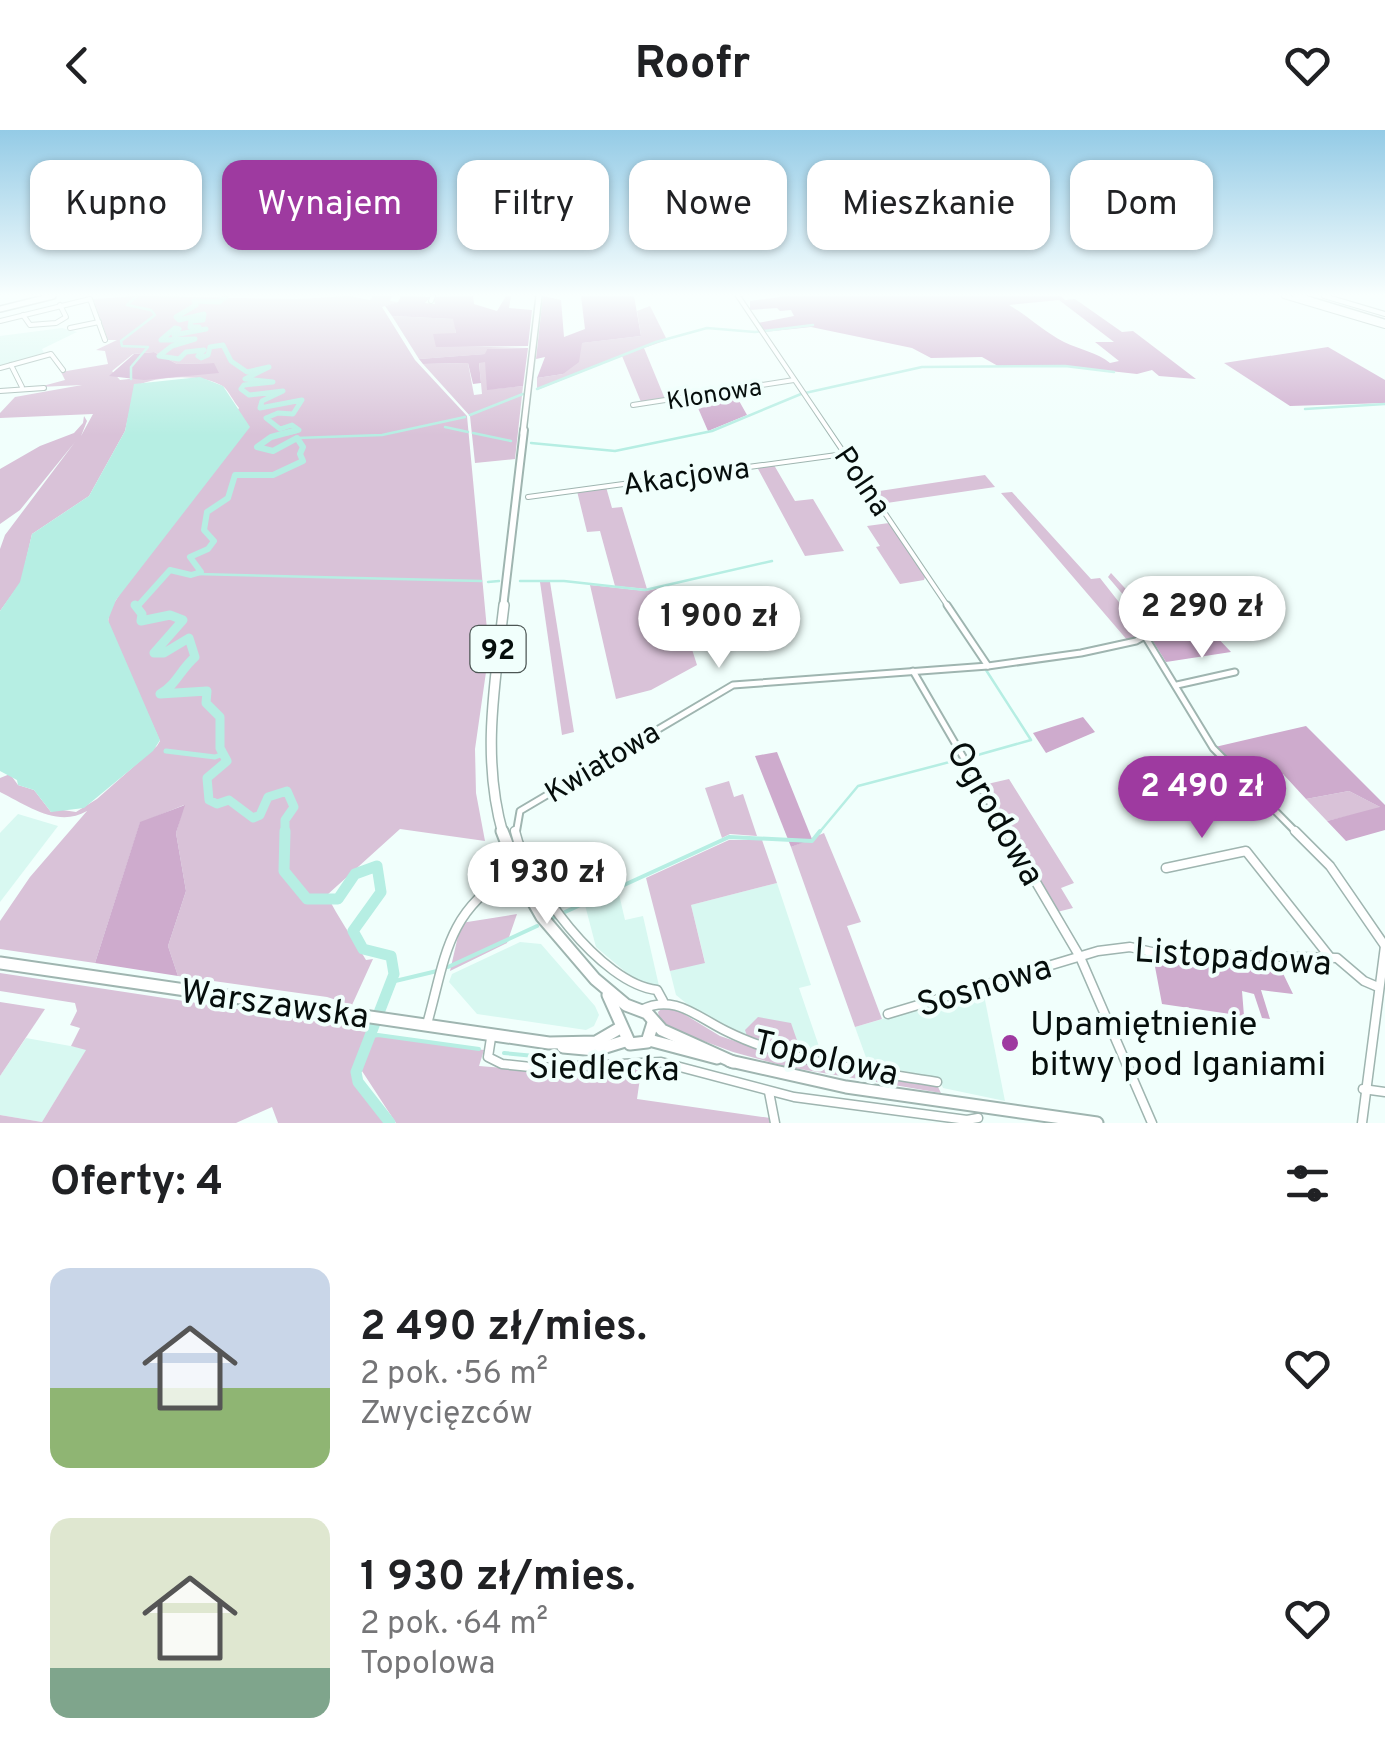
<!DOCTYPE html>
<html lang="pl">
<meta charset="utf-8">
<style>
body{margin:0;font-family:Overpass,sans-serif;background:#f6f6f6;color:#202124;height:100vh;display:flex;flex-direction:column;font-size:38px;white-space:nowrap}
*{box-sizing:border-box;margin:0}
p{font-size:32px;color:#757577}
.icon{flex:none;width:55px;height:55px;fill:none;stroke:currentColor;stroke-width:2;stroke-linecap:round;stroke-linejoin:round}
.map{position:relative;height:993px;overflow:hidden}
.side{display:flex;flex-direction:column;background:#fff;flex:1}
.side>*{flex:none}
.hud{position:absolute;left:30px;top:30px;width:1325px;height:90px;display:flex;gap:20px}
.price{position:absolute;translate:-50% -85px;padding:0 22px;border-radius:35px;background:#fff;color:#222;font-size:32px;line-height:65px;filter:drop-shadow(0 2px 5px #0008)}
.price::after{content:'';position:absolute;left:50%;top:60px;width:30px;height:22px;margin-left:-15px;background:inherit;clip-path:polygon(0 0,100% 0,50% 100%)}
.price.current{background:#9e3aa0;color:#fff}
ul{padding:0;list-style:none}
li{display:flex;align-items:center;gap:30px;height:250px;padding:0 50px}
li span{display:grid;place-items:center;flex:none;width:280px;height:200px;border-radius:20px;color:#555}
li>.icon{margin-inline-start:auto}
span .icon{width:120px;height:120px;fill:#fffc;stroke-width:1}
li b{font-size:42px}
h2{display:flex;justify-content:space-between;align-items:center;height:120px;padding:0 50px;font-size:42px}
.tag{padding:0 35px;border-radius:20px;background:#fff;box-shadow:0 2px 8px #0004;font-size:35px;line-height:90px}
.tag.current{background:#9e3aa0;color:#fff}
header{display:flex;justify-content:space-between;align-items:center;height:130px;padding:0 50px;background:#fff;font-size:45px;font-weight:700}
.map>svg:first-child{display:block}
.built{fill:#d8f8f1}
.green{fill:#d9c2d8;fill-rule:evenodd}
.forest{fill:#ceabcd;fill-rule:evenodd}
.water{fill:#b6eee3}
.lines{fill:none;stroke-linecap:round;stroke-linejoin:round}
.stream-far1{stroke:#b6eee3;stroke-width:2.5}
.stream{stroke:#b6eee3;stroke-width:4}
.canal{stroke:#b6eee3;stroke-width:5}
.river-far3{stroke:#b6eee3;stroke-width:5}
.river-far2{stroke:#b6eee3;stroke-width:6}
.river-far1{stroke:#b6eee3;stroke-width:9}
.river{stroke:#b6eee3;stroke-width:11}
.minor-far2-casing{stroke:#9fb5b0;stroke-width:6}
.minor-far1-casing{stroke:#9fb5b0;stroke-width:9}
.minor-casing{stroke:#9fb5b0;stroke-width:11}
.major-far3-casing{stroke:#9fb5b0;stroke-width:8}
.major-far2-casing{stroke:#9fb5b0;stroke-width:10}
.major-far1-casing{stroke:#9fb5b0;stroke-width:12}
.major-casing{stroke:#9fb5b0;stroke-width:15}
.highway-casing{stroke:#9fb5b0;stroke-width:9}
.minor-far2{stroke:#fff;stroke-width:4}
.minor-far1{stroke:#fff;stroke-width:5}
.minor{stroke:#fff;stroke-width:8}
.major-far3{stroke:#fff;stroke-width:5}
.major-far2{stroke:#fff;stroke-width:6}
.major-far1{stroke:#fff;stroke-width:9}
.major{stroke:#fff;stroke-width:11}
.highway{stroke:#fff;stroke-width:6}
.poi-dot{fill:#9e3aa0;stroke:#f1fffc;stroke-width:4}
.labels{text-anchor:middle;stroke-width:8;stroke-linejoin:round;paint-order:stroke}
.far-street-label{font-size:25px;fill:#060e0c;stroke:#f1fffc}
.shield{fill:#f1fffc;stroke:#4c5654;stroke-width:2.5}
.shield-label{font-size:28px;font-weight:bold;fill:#060e0c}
.street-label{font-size:30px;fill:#060e0c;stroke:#f1fffc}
.near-street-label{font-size:35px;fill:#060e0c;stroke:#f1fffc}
.near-poi-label{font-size:35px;fill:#060e0c;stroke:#f1fffc;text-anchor:start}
</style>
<header><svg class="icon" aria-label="back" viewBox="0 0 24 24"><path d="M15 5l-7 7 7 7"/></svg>Roofr<svg class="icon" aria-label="heart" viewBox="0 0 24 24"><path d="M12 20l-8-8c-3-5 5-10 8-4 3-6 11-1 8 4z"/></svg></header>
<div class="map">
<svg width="1385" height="993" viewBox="0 0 1385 993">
<rect width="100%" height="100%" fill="#f1fffc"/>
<g class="built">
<polygon points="62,198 77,202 42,219 44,223 0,236 0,206"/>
<polygon points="18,684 58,696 0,772 0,703"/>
<polygon points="777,753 811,855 799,858 823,928 788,923 702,886 676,865 670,841 705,832 691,775"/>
<polygon points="618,760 625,790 643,786 659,856 641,855 596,817 585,775"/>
<polygon points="520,812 541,814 595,876 599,885 594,896 586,900 477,884 449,852 452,844"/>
<polygon points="983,860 1005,971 943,958 939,949 868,933 855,897"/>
<polygon points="26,908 87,919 42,992 0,985 0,946"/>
</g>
<g class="green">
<path d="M139,166l158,3 52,-3 21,4 3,-4h19l-2,5 8,1 -16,5 33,53 52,56 22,235 -14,98 1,44 9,48 -85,-12 -73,66c11,23 26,43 39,65l7,-1 -21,46 -25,-8 -149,-21 -10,-30 18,-55 -10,-58 8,-28 -44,18 -45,140 -95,-14v-28l30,-44 57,-66c-29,17 -59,-5 -87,-19v-14l10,-4 8,11 16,5 17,22 5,-3 20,3 21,-13 60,-53 3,-5 -52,-117 1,-13 130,-203c-5,-6 -10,-16 -15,-21 -19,-14 -69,-12 -89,0l-10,44 -36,65 -57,38 -11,48 -21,29v-62l5,-14 70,-93 -55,68 -20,14v-55l40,-23 34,-13 9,-10 1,-7 3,5 -6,15 12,-22 -93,4v-5l15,-16 67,-12 -43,2 26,-7 -4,-8 47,-8 -3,-13 -9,-1 21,-10h-9l-15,-41zM154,222l23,12 37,-1v6l-94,11 -8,-9 21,-17z"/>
<polygon points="650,176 667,210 644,218 665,269 641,272 622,226 537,260 537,248 563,244 581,213 641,206 637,181"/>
<polygon points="392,186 454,189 456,204 448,216 528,218 487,219 486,224 419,229"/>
<polygon points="479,232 485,232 493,259 523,256 515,329 475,333 470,286 423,234 468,233 474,265 482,264"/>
<polygon points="774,335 795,371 813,369 844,421 805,426 757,337"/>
<polygon points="985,345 995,357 880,374 873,362"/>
<polygon points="606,357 612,378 622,377 647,459 615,456 600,401 587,402 577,361"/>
<polygon points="1012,362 1091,449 1100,448 1122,476 1131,474 1108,447 1111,443 1159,495 1128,511 1001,363"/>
<polygon points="889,393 925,447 924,450 900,454 876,417 880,416 867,396"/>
<polygon points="540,452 550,452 574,602 562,605"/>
<polygon points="590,455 646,461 671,456 677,473 687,472 699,505 688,507 697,535 651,560 616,569"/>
<polygon points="1009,649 1074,753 1061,758 1073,778 1057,782 983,655"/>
<polygon points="729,651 734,667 743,664 757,706 730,704 722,708 705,658"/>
<polygon points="1349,661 1382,678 1327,691 1306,669"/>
<polygon points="824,703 861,792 847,796 882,889 855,897 791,717"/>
<polygon points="729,710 762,710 777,753 691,775 705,833 670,841 646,748"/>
<polygon points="517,784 507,813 450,841 461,793"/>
<polygon points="0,843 367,899 353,944 363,966 385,993 278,993 272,977 236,993 0,993 0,985 42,992 86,920 71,916 80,898 70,895 77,881 75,873 0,861"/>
<polygon points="0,872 45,879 0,946"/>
<polygon points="663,877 674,878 720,906 790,930 938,957 941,963 788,937 733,922 661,895 658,882"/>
<polygon points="758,887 791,893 800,919 747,906 745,900"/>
<polygon points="378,905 484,920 479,936 550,942 566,937 642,934 637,969 770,988 771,993 396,993 360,938 370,907"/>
</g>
<g class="forest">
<polygon points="401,166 430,167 425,173 435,174 433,167 473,166 474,174 497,181 506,166 511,166 509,178 532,180 528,216 436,217 433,204 456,203 453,189 392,186 385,176 398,172"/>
<polygon points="543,166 561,170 564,207 585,199 581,166 634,166 641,206 582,213 579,232 563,244 537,248 545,227 536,229"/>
<path d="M787,166h274l4,4 10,-1 47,33 11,-1 63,48 -37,-3 -7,-6 -15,4 -72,-8h-67l-16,-9 -51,1 -19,-10 -101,-21 -47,5 -6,-9 36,-7 -3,-6 -11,1 -3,-3 -27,2v-9zM1059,170l55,42h-19l24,19 -9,2c-13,-11 -30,-13 -46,-21 -20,-10 -36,-26 -55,-37z"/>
<polygon points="1328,217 1385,250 1385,273 1290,276 1224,233"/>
<polygon points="528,218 523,256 487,260 485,232 479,233 481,253 473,254 468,233 423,234 419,229 485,224 487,219"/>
<polygon points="154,222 177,234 214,233 219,243 144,250 109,246 134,224"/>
<polygon points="733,260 747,285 708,301 698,278 708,277 702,265"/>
<polygon points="1193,482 1231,522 1166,532 1151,508"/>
<polygon points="1083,587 1095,602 1046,623 1033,603"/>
<polygon points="1306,596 1385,675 1385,700 1346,711 1327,691 1380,677 1349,661 1306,669 1283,644 1252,654 1215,617"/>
<polygon points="777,622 812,709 791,717 755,626"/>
<polygon points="185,675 176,703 186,761 168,816 178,846 95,833 140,692"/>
<polygon points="1153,826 1276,829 1293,864 1261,860 1270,889 1262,888 1254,864 1242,861 1244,886 1162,874"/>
</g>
<polygon class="water" points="200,247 223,256 250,297 116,470 108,490 160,610 153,621 84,678 51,682 34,660 18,655 17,650 0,641 0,481 20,452 32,404 89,366 125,301 134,254"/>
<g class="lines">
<g class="stream-far1">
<polyline points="131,249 131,237 148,217 122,216 121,211 155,185 151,180 127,175 137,166"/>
<polyline points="537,259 656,212 707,198 755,202 813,195"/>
<polyline points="805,263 922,237 1065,236 1114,242"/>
<polyline points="1305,279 1385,274"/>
<polyline points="470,285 523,264"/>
<polyline points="445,297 468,302"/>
<polyline points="473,303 511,311"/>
<polyline points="297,308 382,305 465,287"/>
<polyline points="531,313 615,321 712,301 801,264"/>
<polyline points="197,444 481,451"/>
<polyline points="520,451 564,451 645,460 772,431"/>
<polyline points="488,452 499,451"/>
<polyline points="967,628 1031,610 986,540"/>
<polyline points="818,704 858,656 961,629"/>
</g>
<g class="stream">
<polyline points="565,782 729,707 812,711 820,701"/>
<polyline points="552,788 556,787"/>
<polyline points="448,837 537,796"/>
<polyline points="391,852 437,841"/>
<polyline points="368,907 378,905 479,919"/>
<polyline points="504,923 545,927"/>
</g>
<polyline class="canal" points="166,621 215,627 223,624"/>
<polyline class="river-far3" points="226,166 219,172 194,171 196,175 176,187 179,190 204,184 203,190 191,191 190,197 199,197 194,201 206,199 174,205 179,199 175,198 161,210 195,209 172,216 159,226 179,229 186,222 204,220 198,226 201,228 208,225 210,217 223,215 231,231 247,242 269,237 245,249 273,252 244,255 241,259 249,265 283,261 262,271 260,278 302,270 293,284 278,283 266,288 280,299 292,295 299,300 287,303"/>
<polyline class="river-far2" points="136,478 170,440 191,445 201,442 190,427 208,419 214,411 204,400 207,382 228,368 235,345 273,345 303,331 300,324 303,317 297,308 273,321 257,317 271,307 297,300"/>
<path class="river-far1" d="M135,475l7,9 -1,7 29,-6 13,5 -29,33h10l25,-15 6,19c-15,13 -18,27 -35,37l47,-3 -1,12 14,14v31l7,13 -20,17 2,22 8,4 12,-4 24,18 7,-3 8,-18 19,-6 7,16 -9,13v14"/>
<polyline class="river" points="285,701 284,741 307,769 338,769 355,744 377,736 381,762 353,801 363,819 391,826 394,844 356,942 358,952 390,993"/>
<defs>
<g id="minor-far2">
<polyline points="738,166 949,478"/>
<polyline points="1284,166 1385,196"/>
<polyline points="1324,166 1385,184"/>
<polyline points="431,171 433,166"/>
<polyline points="23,185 30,195 56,193 66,187 60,175"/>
<polyline points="0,191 90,169 105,210"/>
<polyline points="70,198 99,192"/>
<polyline points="11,235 22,257"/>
<polyline points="0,238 51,224 63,240"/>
<polyline points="0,261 44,258"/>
<polyline points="633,275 794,250"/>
<polyline points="528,367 844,324"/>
</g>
<g id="minor-far1">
<polyline points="947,475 988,536"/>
<polyline points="1146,508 1213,618 1298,704"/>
<polyline points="913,541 1008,704"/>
<polyline points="1177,555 1235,542"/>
<polyline points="516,704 520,681 733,555 988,536 1081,523 1136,511 1179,487"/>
</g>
<g id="minor">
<path d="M515,701c12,52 86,153 142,159l6,11"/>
<polyline points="1006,701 1080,827 1152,993"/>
<polyline points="1295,701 1330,736 1385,816"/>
<polyline points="1166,738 1246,721 1329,826"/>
<path d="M641,880c33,-17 56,7 85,21 64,32 141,39 211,51"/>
<polyline points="888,884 1098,821 1130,817 1156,823 1337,828 1364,851 1378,857"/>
<path d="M427,894c18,-63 19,-112 81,-148"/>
<polyline points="491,908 488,927 502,934 540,938 661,932 794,967 967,990 978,988"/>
<polyline points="1363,959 1385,962"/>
<polyline points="769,962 775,993"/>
<polyline points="1362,993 1385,816"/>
</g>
<g id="major-far3">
<polyline points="0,179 53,166"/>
<polyline points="523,303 539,166"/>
</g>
<polyline id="major-far2" points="503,478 524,300"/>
<path id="major-far1" d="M503,704c-22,-77 -8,-151 1,-229"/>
<g id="major">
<polyline points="502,701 522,752 542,787 595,849 626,875 647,883 662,900 733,932"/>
<polyline points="0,833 549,913 596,912 620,898"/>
<polyline points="608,865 630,914 647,912 653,893"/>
<polyline points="649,910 717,928"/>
<polyline points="563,917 596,920 625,911"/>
<polyline points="730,931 846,957 1097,993"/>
</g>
<polyline id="highway" points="1296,166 1385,193"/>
</defs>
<use href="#minor-far2" class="minor-far2-casing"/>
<use href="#minor-far1" class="minor-far1-casing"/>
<use href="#minor" class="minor-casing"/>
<use href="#major-far3" class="major-far3-casing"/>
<use href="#major-far2" class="major-far2-casing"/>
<use href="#major-far1" class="major-far1-casing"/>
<use href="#major" class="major-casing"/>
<use href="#highway" class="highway-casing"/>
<use href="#minor-far2" class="minor-far2"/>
<use href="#minor-far1" class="minor-far1"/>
<use href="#minor" class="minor"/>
<use href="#major-far3" class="major-far3"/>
<use href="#major-far2" class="major-far2"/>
<use href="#major-far1" class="major-far1"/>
<use href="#major" class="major"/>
<use href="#highway" class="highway"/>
</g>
<linearGradient id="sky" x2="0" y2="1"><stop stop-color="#94cbe6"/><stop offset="0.54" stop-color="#f9fffe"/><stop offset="1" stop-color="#f9fffe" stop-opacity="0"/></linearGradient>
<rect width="1385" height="305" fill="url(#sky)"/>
<circle class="poi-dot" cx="1010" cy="913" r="10"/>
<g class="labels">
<g class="far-street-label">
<text transform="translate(714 263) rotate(-9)" y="9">Klonowa</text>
</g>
<rect class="shield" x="470.5" y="496" width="55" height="46" rx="8"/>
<g class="shield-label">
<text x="498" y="529">92</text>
</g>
<g class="street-label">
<text transform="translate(686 346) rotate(-8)" y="10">Akacjowa</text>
<text transform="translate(863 351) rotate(56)" y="10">Polna</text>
<text transform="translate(602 632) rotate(-31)" y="10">Kwiatowa</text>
</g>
<g class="near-street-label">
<text transform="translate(996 683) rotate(60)" y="12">Ogrodowa</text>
<text transform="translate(1233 826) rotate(4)" y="12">Listopadowa</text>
<text transform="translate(984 855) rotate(-17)" y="12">Sosnowa</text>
<text transform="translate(275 873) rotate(8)" y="12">Warszawska</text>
<text transform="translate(826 927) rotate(13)" y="12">Topolowa</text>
<text transform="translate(604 937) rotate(1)" y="12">Siedlecka</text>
</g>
<g class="near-poi-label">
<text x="1030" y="905">Upamiętnienie<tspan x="1030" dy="40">bitwy pod Iganiami</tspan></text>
</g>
</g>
</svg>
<b class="price" style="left:1202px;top:531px">2 290 zł</b>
<b class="price" style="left:719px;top:541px">1 900 zł</b>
<b class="price current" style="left:1202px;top:711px">2 490 zł</b>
<b class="price" style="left:547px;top:797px">1 930 zł</b>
<div class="hud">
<a class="tag">Kupno</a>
<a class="tag current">Wynajem</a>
<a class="tag">Filtry</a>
<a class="tag">Nowe</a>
<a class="tag">Mieszkanie</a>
<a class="tag">Dom</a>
</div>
</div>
<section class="side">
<h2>Oferty: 4<svg class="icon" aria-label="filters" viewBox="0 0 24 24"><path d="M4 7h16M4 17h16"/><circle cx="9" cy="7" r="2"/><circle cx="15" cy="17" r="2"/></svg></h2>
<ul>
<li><span style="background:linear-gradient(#c9d6e8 60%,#8fb573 0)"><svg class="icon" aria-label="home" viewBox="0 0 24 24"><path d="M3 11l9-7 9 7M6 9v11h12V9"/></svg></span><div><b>2 490 zł/mies.</b><p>2 pok. · 56 m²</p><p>Zwycięzców</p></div><svg class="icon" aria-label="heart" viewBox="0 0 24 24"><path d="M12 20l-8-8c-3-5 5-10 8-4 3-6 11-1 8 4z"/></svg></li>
<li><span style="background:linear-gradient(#dfe7d0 75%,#7fa58c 0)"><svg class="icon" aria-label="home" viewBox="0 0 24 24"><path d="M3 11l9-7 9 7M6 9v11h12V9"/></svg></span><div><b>1 930 zł/mies.</b><p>2 pok. · 64 m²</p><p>Topolowa</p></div><svg class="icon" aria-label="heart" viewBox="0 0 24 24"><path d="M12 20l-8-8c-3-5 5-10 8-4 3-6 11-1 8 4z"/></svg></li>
</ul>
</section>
